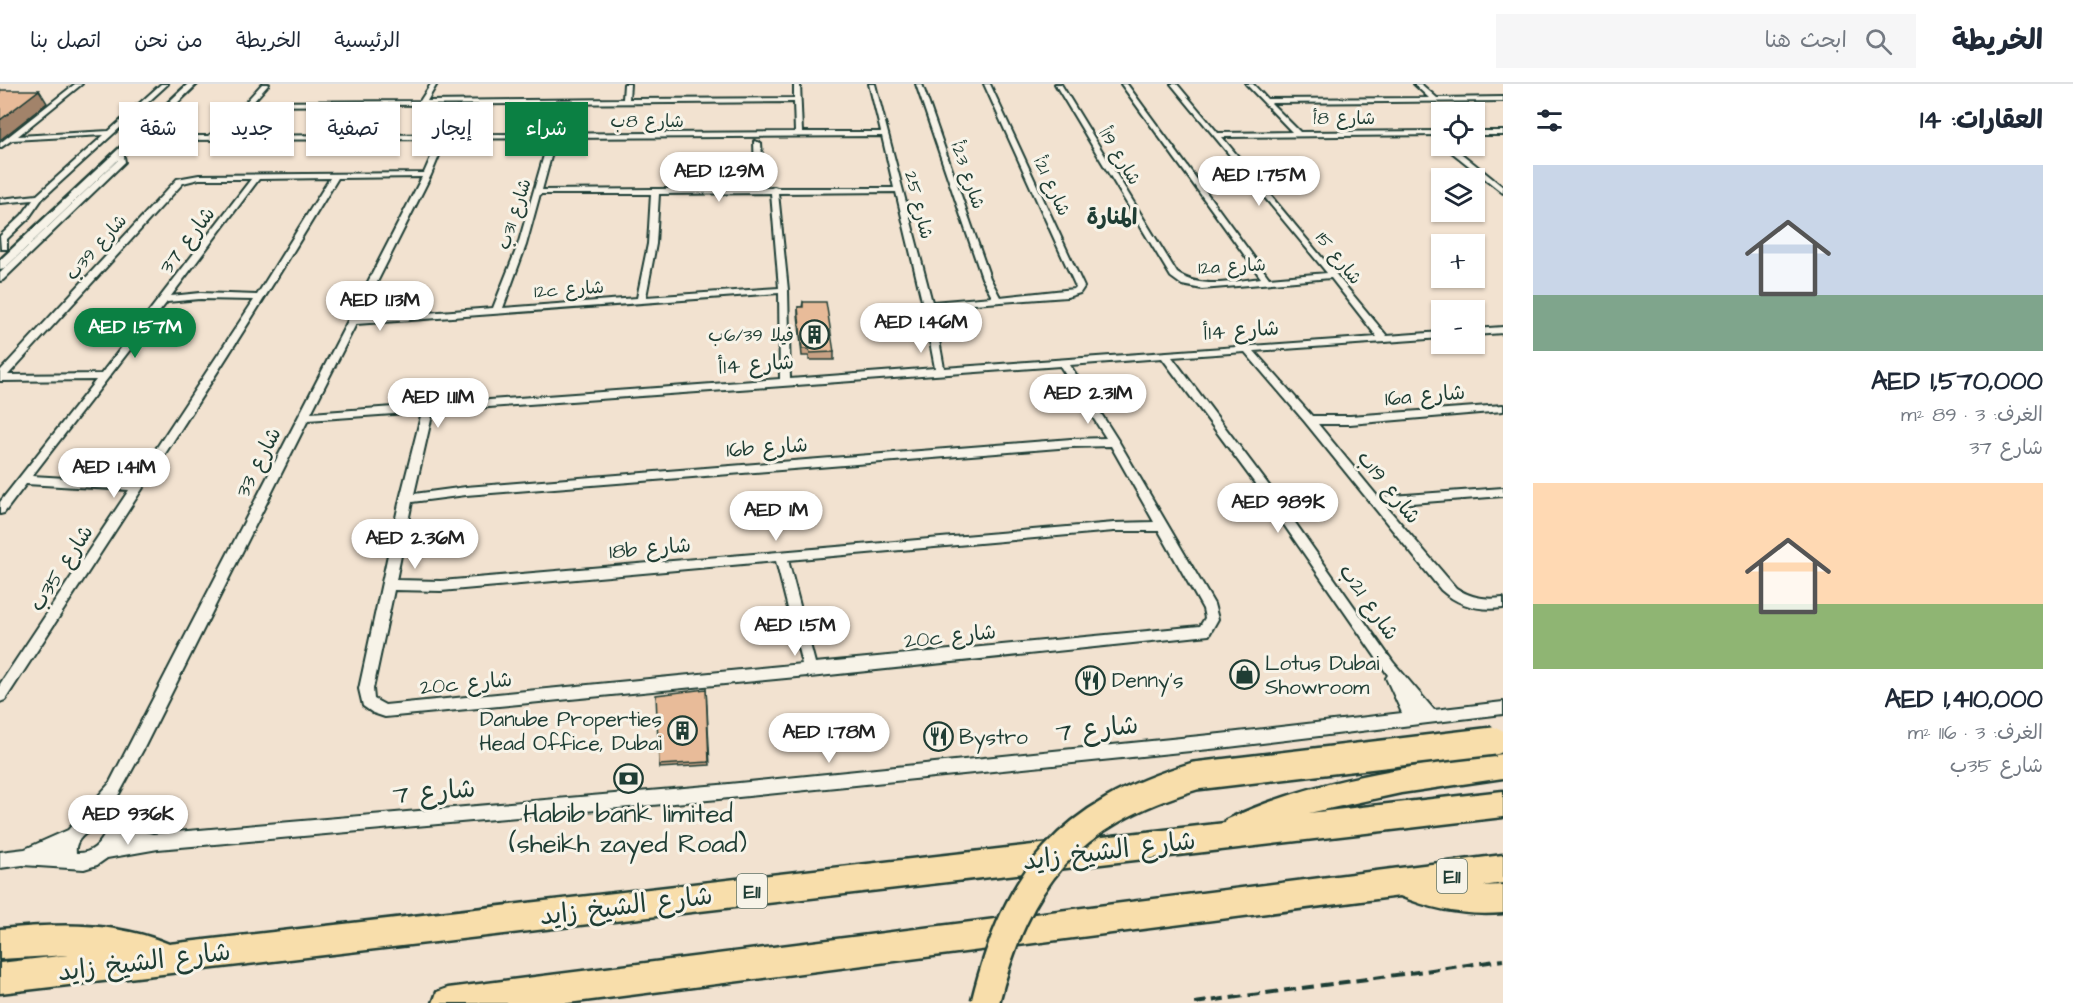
<!DOCTYPE html>
<html lang="ar">
<meta charset="utf-8">
<style>
body{margin:0;font-family:"Architects Daughter","Playpen Sans Arabic",sans-serif;background:#f6f6f7;color:#1f2937;direction:rtl;height:100vh;display:flex;flex-direction:column;font-size:22px;white-space:nowrap}
*{box-sizing:border-box;margin:0}
p{font-size:20px;color:#747a83}
.icon{flex:none;width:33px;height:33px;fill:none;stroke:currentColor;stroke-width:2;stroke-linecap:round;stroke-linejoin:round}
.map{position:relative;flex:1;overflow:hidden;direction:ltr}
.sheet{display:flex;flex-direction:column;background:#fff;width:570px}
.sheet>*{flex:none}
.banner{position:absolute;left:18px;top:18px;width:570px;height:54px;direction:rtl;display:flex;gap:12px}
.fabs{position:absolute;left:1431px;top:18px;display:grid;gap:12px}
.fabs a{display:grid;place-items:center;width:54px;height:54px;border-radius:0px;background:#fff;box-shadow:0 2px 4px #0004;font-size:30px}
.price{position:absolute;translate:-50% -51px;padding:0 14px;border-radius:21px;background:#fff;color:#222;font-size:20px;line-height:39px;filter:drop-shadow(0 2px 3px #0008)}
.price::after{content:'';position:absolute;left:50%;top:36px;width:18px;height:14px;margin-left:-9px;background:inherit;clip-path:polygon(0 0,100% 0,50% 100%)}
.price.on{background:#0b8043;color:#fff}
ul{padding:0;list-style:none}
li{display:grid;align-content:center;gap:12px;height:318px;padding:0 30px}
li span{display:grid;place-items:center;height:186px;border-radius:0px;color:#555}
li>.icon{margin-inline-start:auto}
span .icon{width:108px;height:108px;fill:#fffc;stroke-width:1}
li b{font-size:26px}
h2{display:flex;justify-content:space-between;align-items:center;height:72px;padding:0 30px;font-size:26px}
.pill{padding:0 21px;border-radius:0px;background:#fff;box-shadow:0 2px 4px #0004;font-size:21px;line-height:54px}
.pill.on{background:#0b8043;color:#fff}
header{display:flex;align-items:center;gap:36px;box-sizing:border-box;height:84px;padding:0 30px;background:#fff;border-bottom:2px solid #e0e1e3}
header strong{font-size:28px}
nav{display:flex;gap:33px;margin-inline-start:auto;font-size:21px}
.search{width:420px;height:54px;background:#f6f6f7;display:flex;align-items:center;gap:15px;box-sizing:border-box;padding:0 21px;border-radius:0px;color:#747a83;font-size:22px}
main{display:flex;flex:1;min-height:0}
.map>svg:first-child{display:block}
.lines{fill:none;stroke-linecap:round;stroke-linejoin:round}
.street-casing{stroke:#1f3d34;stroke-width:4}
.secondary-casing{stroke:#1f3d34;stroke-width:5}
.highway-casing{stroke:#1f3d34;stroke-width:5}
.street{fill:#f7f3e8;fill-rule:evenodd}
.secondary{fill:#f7f3e8;fill-rule:evenodd}
.highway{fill:#f8deab;fill-rule:evenodd}
.rail{stroke:#1f3d34;stroke-width:4;stroke-dasharray:12 6;stroke-linecap:butt}
.highway-bridge-casing{stroke:#1f3d34;stroke-width:32;stroke-linecap:butt}
.highway-bridge{stroke:#f8deab;stroke-width:27}
.wall{fill:#c8a184;stroke:#1f3d34;stroke-width:1.5}
.shaded-wall{fill:#a2836b;stroke:#1f3d34;stroke-width:1.5}
.building{fill:#e8bb99;stroke:#1f3d34;stroke-width:1.5}
.labels{text-anchor:middle;stroke-width:6;stroke-linejoin:round;paint-order:stroke}
.far-street-label{font-size:18px;fill:#1f3d34;stroke:#f7f3e8}
.far-poi-label{font-size:18px;fill:#1f3d34;stroke:#f7f3e8;text-anchor:end}
.shield{fill:#f7f3e8;stroke:#60746a;stroke-width:1.5}
.shield-label{font-size:20px;font-weight:bold;fill:#1f3d34}
.street-label{font-size:21px;fill:#1f3d34;stroke:#f7f3e8}
.poi-label{font-size:21px;fill:#1f3d34;stroke:#f7f3e8;text-anchor:start}
.far-district-label{font-size:22px;font-weight:bold;fill:#1f3d34;stroke:#f7f3e8}
.near-street-label{font-size:26px;fill:#1f3d34;stroke:#f7f3e8}
.near-poi-label{font-size:26px;fill:#1f3d34;stroke:#f7f3e8}
</style>
<header>
<strong>الخريطة</strong>
<div class="search"><svg class="icon" aria-label="search" viewBox="0 0 24 24"><circle cx="10" cy="10" r="6"/><path d="M15 15l6 6"/></svg>ابحث هنا</div>
<nav><a>الرئيسية</a><a>الخريطة</a><a>من نحن</a><a>اتصل بنا</a></nav>
</header>
<main>
<section class="sheet">
<h2>العقارات: 14<svg class="icon" aria-label="filters" viewBox="0 0 24 24"><path d="M4 7h16M4 17h16"/><circle cx="9" cy="7" r="2"/><circle cx="15" cy="17" r="2"/></svg></h2>
<ul>
<li><span style="background:linear-gradient(#c9d6e8 70%,#7fa58c 0)"><svg class="icon" aria-label="home" viewBox="0 0 24 24"><path d="M3 11l9-7 9 7M6 9v11h12V9"/></svg></span><div><b>AED 1,570,000</b><p>الغرف: 3 · 89 m²</p><p>شارع 37</p></div></li>
<li><span style="background:linear-gradient(#ffd9b3 65%,#8fb573 0)"><svg class="icon" aria-label="home" viewBox="0 0 24 24"><path d="M3 11l9-7 9 7M6 9v11h12V9"/></svg></span><div><b>AED 1,410,000</b><p>الغرف: 3 · 116 m²</p><p>شارع 35ب</p></div></li>
</ul>
</section>
<div class="map">
<svg width="1503" height="919" viewBox="0 0 1503 919">
<rect width="100%" height="100%" fill="#f2e2d0"/>
<filter id="ink" filterUnits="userSpaceOnUse"><feTurbulence type="fractalNoise" baseFrequency=".0167" numOctaves="2"/><feDisplacementMap in="SourceGraphic" scale="12" xChannelSelector="R" yChannelSelector="G"/><feConvolveMatrix kernelMatrix="1 2 1 2 8 2 1 2 1" color-interpolation-filters="sRGB"/></filter>
<g filter="url(#ink)">
<g class="lines">
<defs>
<g id="street">
<polygon points="75,0 82,0 18,52 109,47 161,0 168,0 42,115 28,135 7,155 7,165 1,165 0,152 22,131 33,116 0,119 0,115 37,111 104,51 12,56 0,64 0,59"/>
<path d="M262,0h7l-16,18 167,-1 11,-17h6l-10,17 196,-2 1,-15h6l-1,15 165,-1v-14h6l2,48h79l-12,-48h6l57,218 60,-5 -10,-19 -66,-194h6l68,194 10,19 74,-8 2,-2 -92,-203h6l94,203 -4,6 -13,4 -134,10 11,61 433,-31 -46,-59 -129,11 -20,-4 -11,-8 -116,-193h6l116,189c24,17 57,8 84,5l-140,-194h6l142,194 58,-5 -156,-189h6l41,49 74,-1 -46,-48h7l14,15 162,-1 -15,-14h7l16,14 66,-1v4l-232,2 29,29 142,-1v4l-220,2 165,199 55,-4v6l-188,13 58,65h38l153,-11v6l-153,13h-32l60,73 125,-9v8l-118,9 71,83c15,10 29,12 47,10v10c-24,3 -44,-2 -62,-18l-136,-168 -60,-70 -73,5 98,130 123,175 41,48 69,-8v12l-283,34 -501,51 -561,50 -51,9 -10,7 -13,4 -61,-4 -23,3v-16l25,-3 43,-19 41,-46 313,-607 -84,1c-107,178 -221,349 -333,522l-5,2v-18l129,-194 -103,-6 -22,29 -4,1v-12l96,-122 -96,1v-10l177,-192 22,-4 225,-2 15,-34 -278,1 -18,3 -16,6 -4,-2 16,-7 22,-4h47l15,-9zM794,18l1,30 -577,4 9,-7 22,-23zM882,52l12,52h-117l-3,-1 -3,1 -229,2 14,-52zM549,54l-31,107 -25,63 -134,10 72,-143 15,-36zM330,94l-73,117 -57,-2 -29,3 88,-117zM199,95h52l-150,195 -93,1 175,-192zM896,108l27,113 12,63 -145,11 -2,-89 -10,-97zM771,109l8,95 -133,9 10,-53 3,-50zM540,110h111l-3,50 -11,54 -134,10 23,-63zM779,209l1,86 -469,34 45,-89zM200,215l54,1 -120,182 -102,-6 135,-174zM1162,274l100,135 126,182 -2,3 16,35 -182,21 -501,51 -566,49c-7,-2 -13,-3 -20,-5 -11,-5 -18,-15 -30,-16l16,-19 24,-44 165,-330 114,-8 -22,87 -41,190 4,17 10,7 12,4 422,-41 3,1 399,-42 9,-16 -4,-15 -95,-162 -49,-77zM1060,282l46,72 -35,1 -605,48 -52,7 19,-83zM1111,362l43,76 -40,1 -673,58 -45,-1 16,-78 54,-7 605,-48zM1114,447h45l44,78 2,9 -5,8 -385,37 -27,-103zM776,477l26,103 -417,41 -11,-6 -1,-10 21,-99 47,1zM99,744h5l2,4c-6,13 -15,22 -30,21 -2,-13 11,-23 23,-25z"/>
<rect x="1474" y="47" width="29" height="4"/>
<polygon points="754,57 761,59 763,88 759,90 755,88"/>
<polygon points="1444,62 1452,62 1503,103 1503,109"/>
<polygon points="117,67 123,67 125,78 3,196 0,197 0,189 118,76"/>
<polygon points="1503,243 1503,249 1474,251 1474,245"/>
</g>
<g id="secondary">
<polygon points="188,0 197,0 4,185 0,186 0,176"/>
<polygon points="138,21 141,22 150,35 148,37 140,35 133,24"/>
</g>
<g id="highway">
<path d="M1503,670v24l-102,15 -92,20 194,-22v26l-1503,176v-30l68,-8 -68,4v-30c57,-5 115,-8 169,15l1056,-121 1,-3c88,-41 182,-54 277,-66z"/>
<path d="M1503,771v28l-20,3 20,-1v28c-37,3 -69,-3 -103,-17l-832,107h-135l4,-11 11,-4z"/>
</g>
</defs>
<use href="#street" class="street-casing"/>
<use href="#secondary" class="secondary-casing"/>
<use href="#highway" class="highway-casing"/>
<use href="#street" class="street"/>
<use href="#secondary" class="secondary"/>
<use href="#highway" class="highway"/>
<polyline class="rail" points="1195,919 1503,876"/>
<defs>
<path id="highway-bridge" d="M985,919c32,-127 83,-189 210,-227l299,-35"/>
</defs>
<use href="#highway-bridge" class="highway-bridge-casing"/>
<use href="#highway-bridge" class="highway-bridge"/>
</g>
<g class="wall">
<polygon points="803,218 834,268 834,276 809,276 809,272 802,272 798,230 798,223 802,223"/>
<polygon points="706,605 710,681 659,684 659,681"/>
</g>
<polygon class="shaded-wall" points="39,6 47,19 0,56 0,36"/>
<g class="building">
<polygon points="0,6 39,6 0,36"/>
<polygon points="803,218 826,218 834,268 810,269 809,265 802,265 798,223 803,223"/>
<polygon points="706,605 709,678 659,681 656,611"/>
</g>
</g>
<defs>
<symbol id="building-ring" viewBox="-11 -11 22 22"><circle r="9.5" fill="#f7f3e8" stroke="#1f3d34" stroke-width="1.5"/><path d="M-4-6H4V6H1V3H-1V6H-4ZM-2.5-4.3h1.7v1.8h-1.7ZM.8-4.3h1.7v1.8H.8ZM-2.5-1h1.7V.8h-1.7ZM.8-1h1.7V.8H.8Z" fill="#1f3d34"/></symbol>
<symbol id="shop-ring" viewBox="-11 -11 22 22"><circle r="9.5" fill="#f7f3e8" stroke="#1f3d34" stroke-width="1.5"/><path d="M-5-2.5h2.3a2.7 3.5 0 0 1 5.4 0H5L5.5 6h-11ZM-1.5-2.5h3a1.5 2.3 0 0 0-3 0Z" fill="#1f3d34"/></symbol>
<symbol id="restaurant-ring" viewBox="-11 -11 22 22"><circle r="9.5" fill="#f7f3e8" stroke="#1f3d34" stroke-width="1.5"/><path d="M-5-6h1v4h1v-4h1v4h1v-4h1v5L-1.5 .5V6h-2V.5L-5-1ZM5-6V6H3V1.5H1.5Q1.5-4 5-6Z" fill="#1f3d34"/></symbol>
<symbol id="bank-ring" viewBox="-11 -11 22 22"><circle r="9.5" fill="#f7f3e8" stroke="#1f3d34" stroke-width="1.5"/><path d="M-6-4H6V4H-6ZM0-2.3a2.3 2.3 0 1 0 0 4.6a2.3 2.3 0 1 0 0-4.6Z" fill="#1f3d34"/></symbol>
</defs>
<g fill-rule="evenodd">
<use href="#building-ring" x="798" y="234" width="33" height="33"/>
<use href="#shop-ring" x="1228" y="574" width="33" height="33"/>
<use href="#restaurant-ring" x="1074" y="580" width="33" height="33"/>
<use href="#building-ring" x="666" y="630" width="33" height="33"/>
<use href="#restaurant-ring" x="922" y="636" width="33" height="33"/>
<use href="#bank-ring" x="612" y="678" width="33" height="33"/>
</g>
<g class="labels">
<g class="far-street-label">
<text x="1344" y="40">شارع 8أ</text>
<text x="647" y="43">شارع 8ب</text>
<text transform="translate(1120 72) rotate(59)" y="6">شارع 19أ</text>
<text transform="translate(968 91) rotate(71)" y="6">شارع 23أ</text>
<text transform="translate(1052 102) rotate(65)" y="6">شارع 21أ</text>
<text transform="translate(919 121) rotate(76)" y="6">شارع 25</text>
<text transform="translate(514 130) rotate(-72)" y="6">شارع 31ب</text>
<text transform="translate(96 163) rotate(-48)" y="6">شارع 39ب</text>
<text transform="translate(1339 174) rotate(51)" y="6">شارع 15</text>
<text transform="translate(1232 182) rotate(-3)" y="6">12a شارع</text>
<text transform="translate(569 205) rotate(-4)" y="6">12c شارع</text>
</g>
<g class="far-poi-label">
<text x="794" y="257">فيلا 6/39ب</text>
</g>
<g class="shield">
<rect x="1437" y="775" width="30" height="34" rx="4.5"/>
<rect x="737" y="790" width="30" height="34" rx="4.5"/>
</g>
<g class="shield-label">
<text x="1452" y="799">E11</text>
<text x="752" y="814">E11</text>
</g>
<g class="street-label">
<text transform="translate(187 156) rotate(-53)" y="7">شارع 37</text>
<text transform="translate(1241 246) rotate(-4)" y="7">شارع 14أ</text>
<text transform="translate(756 280) rotate(-4)" y="7">شارع 14أ</text>
<text transform="translate(1425 311) rotate(-5)" y="7">16a شارع</text>
<text transform="translate(767 363) rotate(-4)" y="7">16b شارع</text>
<text transform="translate(258 378) rotate(-63)" y="7">شارع 33</text>
<text transform="translate(1389 403) rotate(51)" y="7">شارع 19ب</text>
<text transform="translate(650 464) rotate(-5)" y="7">18b شارع</text>
<text transform="translate(61 484) rotate(-57)" y="7">شارع 35ب</text>
<text transform="translate(1369 518) rotate(55)" y="7">شارع 21ب</text>
<text transform="translate(950 552) rotate(-6)" y="7">20c شارع</text>
<text transform="translate(466 599) rotate(-5)" y="7">20c شارع</text>
</g>
<g class="poi-label">
<text x="1265" y="586">Lotus Dubai<tspan x="1265" dy="24">Showroom</tspan></text>
<text x="1112" y="603">Denny's</text>
<text x="662" y="642" text-anchor="end">Danube Properties<tspan x="662" dy="24">Head Office, Dubai</tspan></text>
<text x="959" y="660">Bystro</text>
</g>
<g class="far-district-label">
<text x="1112" y="140">المنارة</text>
</g>
<g class="near-street-label">
<text transform="translate(1097 644) rotate(-6)" y="9">شارع 7</text>
<text transform="translate(434 707) rotate(-5)" y="9">شارع 7</text>
<text transform="translate(1109 766) rotate(-7)" y="9">شارع الشيخ زايد</text>
<text transform="translate(626 821) rotate(-7)" y="9">شارع الشيخ زايد</text>
<text transform="translate(144 877) rotate(-7)" y="9">شارع الشيخ زايد</text>
</g>
<g class="near-poi-label">
<text x="628" y="738">Habib bank limited<tspan x="628" dy="30">(sheikh zayed Road)</tspan></text>
</g>
</g>
</svg>
<div class="fabs">
<a><svg class="icon" aria-label="locate" viewBox="0 0 24 24"><circle cx="12" cy="12" r="6"/><path d="M12 2v4M12 18v4M2 12h4M18 12h4"/></svg></a>
<a><svg class="icon" aria-label="layers" viewBox="0 0 24 24"><path d="M12 4l9 5-9 5-9-5zM3 14l9 5 9-5"/></svg></a>
<a>+</a>
<a>−</a>
</div>
<b class="price" style="left:719px;top:119px">AED 1.29M</b>
<b class="price" style="left:1259px;top:123px">AED 1.75M</b>
<b class="price" style="left:380px;top:248px">AED 1.13M</b>
<b class="price" style="left:921px;top:270px">AED 1.46M</b>
<b class="price on" style="left:135px;top:275px">AED 1.57M</b>
<b class="price" style="left:1088px;top:341px">AED 2.31M</b>
<b class="price" style="left:438px;top:345px">AED 1.11M</b>
<b class="price" style="left:114px;top:415px">AED 1.41M</b>
<b class="price" style="left:1278px;top:450px">AED 989K</b>
<b class="price" style="left:776px;top:458px">AED 1M</b>
<b class="price" style="left:415px;top:486px">AED 2.36M</b>
<b class="price" style="left:795px;top:573px">AED 1.5M</b>
<b class="price" style="left:829px;top:680px">AED 1.78M</b>
<b class="price" style="left:128px;top:762px">AED 936K</b>
<div class="banner">
<a class="pill on">شراء</a>
<a class="pill">إيجار</a>
<a class="pill">تصفية</a>
<a class="pill">جديد</a>
<a class="pill">شقة</a>
</div>
</div>
</main>
